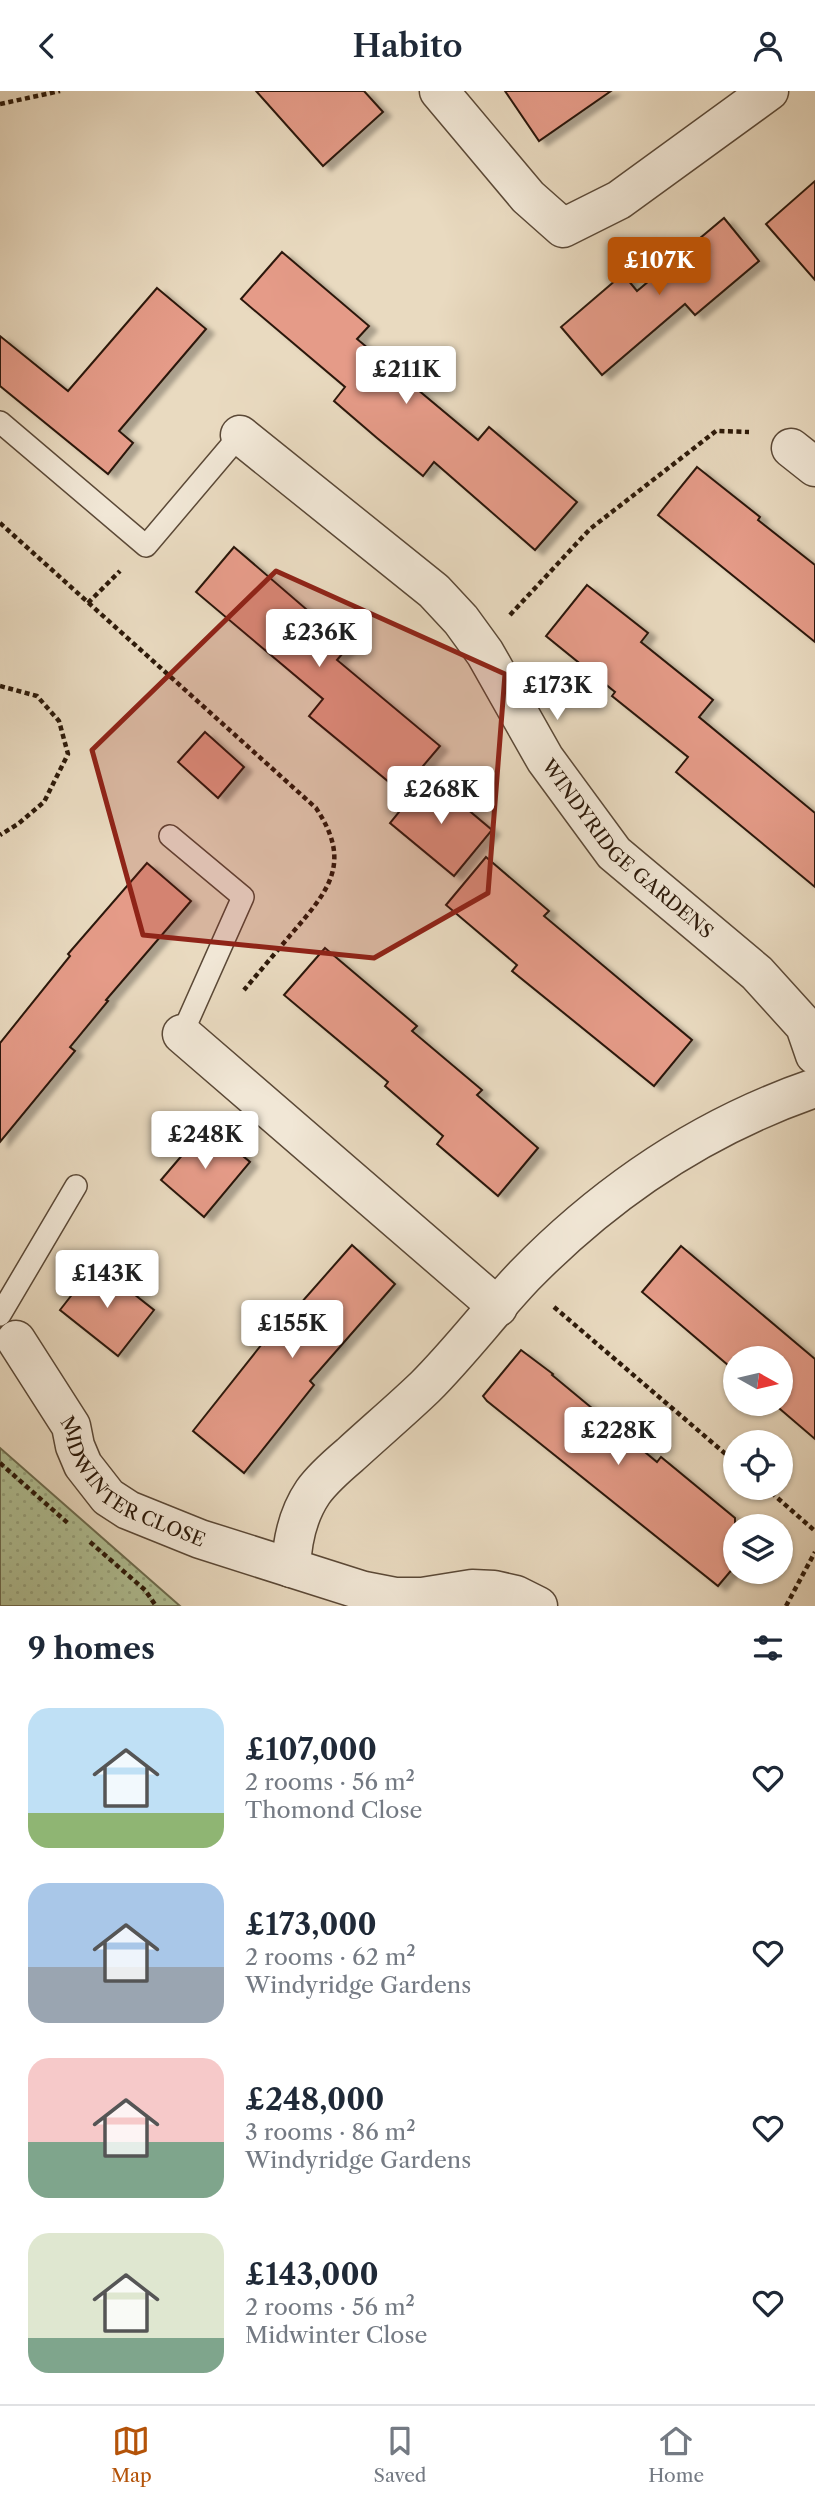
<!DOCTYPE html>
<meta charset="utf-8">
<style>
body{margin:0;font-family:"Libre Caslon Text",serif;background:#f6f6f7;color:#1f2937;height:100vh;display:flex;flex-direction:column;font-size:26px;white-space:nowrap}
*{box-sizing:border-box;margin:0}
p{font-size:23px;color:#747a83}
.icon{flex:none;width:38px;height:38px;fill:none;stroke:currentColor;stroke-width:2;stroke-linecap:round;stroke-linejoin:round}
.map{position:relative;height:1515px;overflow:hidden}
.side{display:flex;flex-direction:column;background:#fff;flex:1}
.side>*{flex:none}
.needle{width:46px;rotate:98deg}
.tools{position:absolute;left:723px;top:1255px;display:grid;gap:14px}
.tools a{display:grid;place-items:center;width:70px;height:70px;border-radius:50%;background:#fff;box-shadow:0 2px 5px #0004;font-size:35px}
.price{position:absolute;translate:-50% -60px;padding:0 16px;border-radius:7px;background:#fff;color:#222;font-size:23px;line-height:46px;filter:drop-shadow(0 2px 4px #0008)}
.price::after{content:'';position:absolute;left:50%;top:42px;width:21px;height:16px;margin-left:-10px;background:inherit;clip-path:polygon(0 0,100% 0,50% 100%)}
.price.current{background:#b45309;color:#fff}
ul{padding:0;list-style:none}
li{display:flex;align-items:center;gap:21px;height:175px;padding:0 28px}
li span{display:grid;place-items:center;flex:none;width:196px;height:140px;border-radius:21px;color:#555}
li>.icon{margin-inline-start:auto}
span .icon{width:84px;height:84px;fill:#fffc;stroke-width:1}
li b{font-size:30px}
h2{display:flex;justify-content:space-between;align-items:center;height:84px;padding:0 28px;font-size:30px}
header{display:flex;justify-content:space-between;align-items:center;height:91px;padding:0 28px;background:#fff;font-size:32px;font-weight:600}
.tab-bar{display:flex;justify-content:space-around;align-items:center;height:98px;border-top:2px solid #e0e1e3;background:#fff;font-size:19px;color:#747a83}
.tab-bar a{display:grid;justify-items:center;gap:4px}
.tab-bar .current{color:#b45309}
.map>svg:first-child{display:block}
.green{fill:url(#green-dots);stroke:#6e6d50;stroke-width:2}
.building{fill:#e59b88;stroke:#2c1909;stroke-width:2;filter:url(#shadow)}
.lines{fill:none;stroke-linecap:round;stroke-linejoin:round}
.lane-casing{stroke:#5b4937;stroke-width:24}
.street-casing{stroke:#5b4937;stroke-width:41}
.path{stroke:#2c1909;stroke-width:4.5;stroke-dasharray:5 3.5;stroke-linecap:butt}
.lane{stroke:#f1e7d6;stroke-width:21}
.street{stroke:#f1e7d6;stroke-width:38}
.marked{fill:#8f2418;fill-opacity:0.2;stroke:#8f2418;stroke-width:5;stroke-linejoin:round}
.labels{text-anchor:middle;stroke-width:6;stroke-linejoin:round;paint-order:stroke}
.street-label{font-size:19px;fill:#2c1909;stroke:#f1e7d6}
</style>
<header><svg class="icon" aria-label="back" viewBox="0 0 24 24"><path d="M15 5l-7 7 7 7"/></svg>Habito<svg class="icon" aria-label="person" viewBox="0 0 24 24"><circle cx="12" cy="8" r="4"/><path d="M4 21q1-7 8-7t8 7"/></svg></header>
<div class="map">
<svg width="815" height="1515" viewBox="0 0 815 1515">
<defs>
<pattern id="green-dots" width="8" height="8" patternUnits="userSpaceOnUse" patternTransform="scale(1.75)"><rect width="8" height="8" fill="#b1c196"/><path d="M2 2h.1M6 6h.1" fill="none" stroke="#98a580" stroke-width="1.8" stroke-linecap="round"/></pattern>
<filter id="shadow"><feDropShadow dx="8" dy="4.5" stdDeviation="2" flood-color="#0004"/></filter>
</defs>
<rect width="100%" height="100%" fill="#e9dac0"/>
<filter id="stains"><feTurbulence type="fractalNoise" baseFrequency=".00286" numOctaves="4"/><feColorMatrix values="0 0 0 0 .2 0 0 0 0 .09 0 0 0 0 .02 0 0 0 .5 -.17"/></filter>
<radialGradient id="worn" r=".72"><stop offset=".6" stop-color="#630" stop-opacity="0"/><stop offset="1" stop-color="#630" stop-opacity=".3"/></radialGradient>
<polygon class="green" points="0,1357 180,1515 0,1515"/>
<g class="building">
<polygon points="256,0 364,0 383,21 323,75"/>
<polygon points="505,0 611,0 539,50"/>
<polygon points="815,90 815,189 766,133"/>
<polygon points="724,127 759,170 695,224 685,213 602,284 561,236 623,183 637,200"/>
<polygon points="282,161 369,235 357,248 478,349 489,336 577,411 535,459 434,371 423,385 377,347 334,310 345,296 241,208"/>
<polygon points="157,197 206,238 119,340 133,352 108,383 0,295 0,245 68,300"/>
<polygon points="697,376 760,426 758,429 815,474 815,551 658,424"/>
<polygon points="234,456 349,555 337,569 440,655 401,701 309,625 323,608 196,501"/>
<polygon points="587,494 648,542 641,551 713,609 699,626 815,722 815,796 676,681 688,666 612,605 615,601 546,545"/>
<polygon points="205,641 244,676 218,707 178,671"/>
<polygon points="428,685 492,739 454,785 390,732"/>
<polygon points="486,766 549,820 544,825 692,949 654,995 512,880 517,874 446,814"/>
<polygon points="147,772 191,810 106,909 108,910 70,956 75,960 0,1051 0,952 70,865 68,863"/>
<polygon points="325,857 417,935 412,940 482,999 477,1004 538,1057 498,1105 437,1053 443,1045 385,995 388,991 284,904"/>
<polygon points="207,1035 250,1071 204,1126 161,1089"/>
<polygon points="352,1154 395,1193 310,1290 314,1294 244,1382 193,1340 262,1253 264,1254"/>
<polygon points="681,1155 815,1268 815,1348 773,1312 780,1312 780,1267 735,1267 735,1280 642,1201"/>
<polygon points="96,1173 154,1219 118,1265 60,1219"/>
<polygon points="521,1259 553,1283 552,1284 657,1371 661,1366 735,1427 735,1475 718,1495 487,1310 483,1305"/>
</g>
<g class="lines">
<defs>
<g id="lane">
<polyline points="0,331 146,455 240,344"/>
<polyline points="170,745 243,806 182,943"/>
<polyline points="0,1224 76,1095"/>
</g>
<g id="street">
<polyline points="439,0 528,106 563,137 619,109 769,0"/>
<path id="s1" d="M240,344l194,156 27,29 24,33 60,106 69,94 143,120 48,53 10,29"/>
<polyline points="791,357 815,376"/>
<polyline points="182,943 498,1216"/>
<path id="s2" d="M16,1249l55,86 4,20 8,19 25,32 20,13 72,29 164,52 31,6h27l50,-8 22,1 22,5 22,11"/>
<path d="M291,1477c1,-26 7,-54 22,-76 10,-14 24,-26 37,-37 25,-23 51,-45 75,-68 35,-35 65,-75 99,-111 82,-84 180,-150 291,-188"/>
</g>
</defs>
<use href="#lane" class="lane-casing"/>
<use href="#street" class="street-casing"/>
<g class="path">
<polyline points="0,13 60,0"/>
<path d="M0,432l316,285c36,54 14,81 -23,124 -16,19 -33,39 -49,58"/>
<polyline points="88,512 120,480"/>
<polyline points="510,524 590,438 716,340 749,341"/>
<polyline points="0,595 37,605 59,630 68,663 44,711 18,733 0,744"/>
<polyline points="554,1216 735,1371"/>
<polyline points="0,1372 70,1434"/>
<polyline points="765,1396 815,1440"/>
<polyline points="90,1451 145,1499 156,1515"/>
<polyline points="786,1515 815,1461"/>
</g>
<use href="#lane" class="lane"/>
<use href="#street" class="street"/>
</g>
<path class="marked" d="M276,480l229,103 -17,219 -114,65 -231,-23 -51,-185z"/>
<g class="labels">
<g class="street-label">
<text dy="7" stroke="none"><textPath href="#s1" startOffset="574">WINDYRIDGE GARDENS</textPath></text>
<text dy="7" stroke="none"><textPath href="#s2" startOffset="191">MIDWINTER CLOSE</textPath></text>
</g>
</g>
<rect width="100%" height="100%" filter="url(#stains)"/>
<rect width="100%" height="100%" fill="url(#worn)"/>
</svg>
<div class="tools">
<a><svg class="needle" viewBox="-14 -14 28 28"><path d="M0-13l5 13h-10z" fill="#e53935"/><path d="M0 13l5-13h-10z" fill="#747a83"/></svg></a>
<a><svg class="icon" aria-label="locate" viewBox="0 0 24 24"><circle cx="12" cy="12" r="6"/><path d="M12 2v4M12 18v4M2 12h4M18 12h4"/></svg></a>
<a><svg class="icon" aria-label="layers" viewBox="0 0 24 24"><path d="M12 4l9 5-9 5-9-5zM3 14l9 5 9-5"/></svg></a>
</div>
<b class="price current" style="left:659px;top:206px">£107K</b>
<b class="price" style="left:406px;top:315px">£211K</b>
<b class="price" style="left:319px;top:578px">£236K</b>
<b class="price" style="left:557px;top:631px">£173K</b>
<b class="price" style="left:441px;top:735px">£268K</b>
<b class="price" style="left:205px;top:1080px">£248K</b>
<b class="price" style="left:107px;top:1219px">£143K</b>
<b class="price" style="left:292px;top:1269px">£155K</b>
<b class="price" style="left:618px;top:1376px">£228K</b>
</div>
<section class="side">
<h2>9 homes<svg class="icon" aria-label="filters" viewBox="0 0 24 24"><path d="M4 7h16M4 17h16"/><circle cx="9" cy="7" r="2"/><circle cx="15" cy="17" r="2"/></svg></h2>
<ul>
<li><span style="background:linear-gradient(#bfe0f5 75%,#8fb573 0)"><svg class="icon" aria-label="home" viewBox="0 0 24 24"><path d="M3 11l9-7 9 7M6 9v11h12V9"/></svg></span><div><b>£107,000</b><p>2 rooms · 56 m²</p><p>Thomond Close</p></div><svg class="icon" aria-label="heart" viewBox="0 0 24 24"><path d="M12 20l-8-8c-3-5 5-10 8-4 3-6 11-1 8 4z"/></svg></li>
<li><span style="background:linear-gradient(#a9c7e8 60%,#9aa5b1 0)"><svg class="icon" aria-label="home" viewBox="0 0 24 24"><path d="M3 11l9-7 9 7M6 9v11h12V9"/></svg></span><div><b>£173,000</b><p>2 rooms · 62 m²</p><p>Windyridge Gardens</p></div><svg class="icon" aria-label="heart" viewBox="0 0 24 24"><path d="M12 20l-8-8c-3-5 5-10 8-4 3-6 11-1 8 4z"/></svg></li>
<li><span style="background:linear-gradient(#f6c9c9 60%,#7fa58c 0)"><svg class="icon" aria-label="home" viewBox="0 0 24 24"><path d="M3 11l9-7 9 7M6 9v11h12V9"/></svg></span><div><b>£248,000</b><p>3 rooms · 86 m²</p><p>Windyridge Gardens</p></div><svg class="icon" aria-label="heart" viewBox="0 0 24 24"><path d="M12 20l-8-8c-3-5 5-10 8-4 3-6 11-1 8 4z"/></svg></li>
<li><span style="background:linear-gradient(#dfe7d0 75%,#7fa58c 0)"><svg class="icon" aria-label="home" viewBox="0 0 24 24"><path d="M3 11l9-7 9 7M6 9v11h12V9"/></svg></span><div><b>£143,000</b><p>2 rooms · 56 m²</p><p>Midwinter Close</p></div><svg class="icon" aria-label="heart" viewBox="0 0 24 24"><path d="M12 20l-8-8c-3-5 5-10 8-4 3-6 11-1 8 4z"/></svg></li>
</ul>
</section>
<nav class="tab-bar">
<a class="current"><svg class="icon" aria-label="map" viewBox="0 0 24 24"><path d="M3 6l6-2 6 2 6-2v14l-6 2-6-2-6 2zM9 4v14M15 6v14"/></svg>Map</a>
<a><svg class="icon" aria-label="saved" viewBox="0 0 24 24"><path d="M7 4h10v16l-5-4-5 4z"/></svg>Saved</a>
<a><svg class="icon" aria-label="home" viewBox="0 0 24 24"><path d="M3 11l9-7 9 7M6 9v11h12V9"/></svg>Home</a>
</nav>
